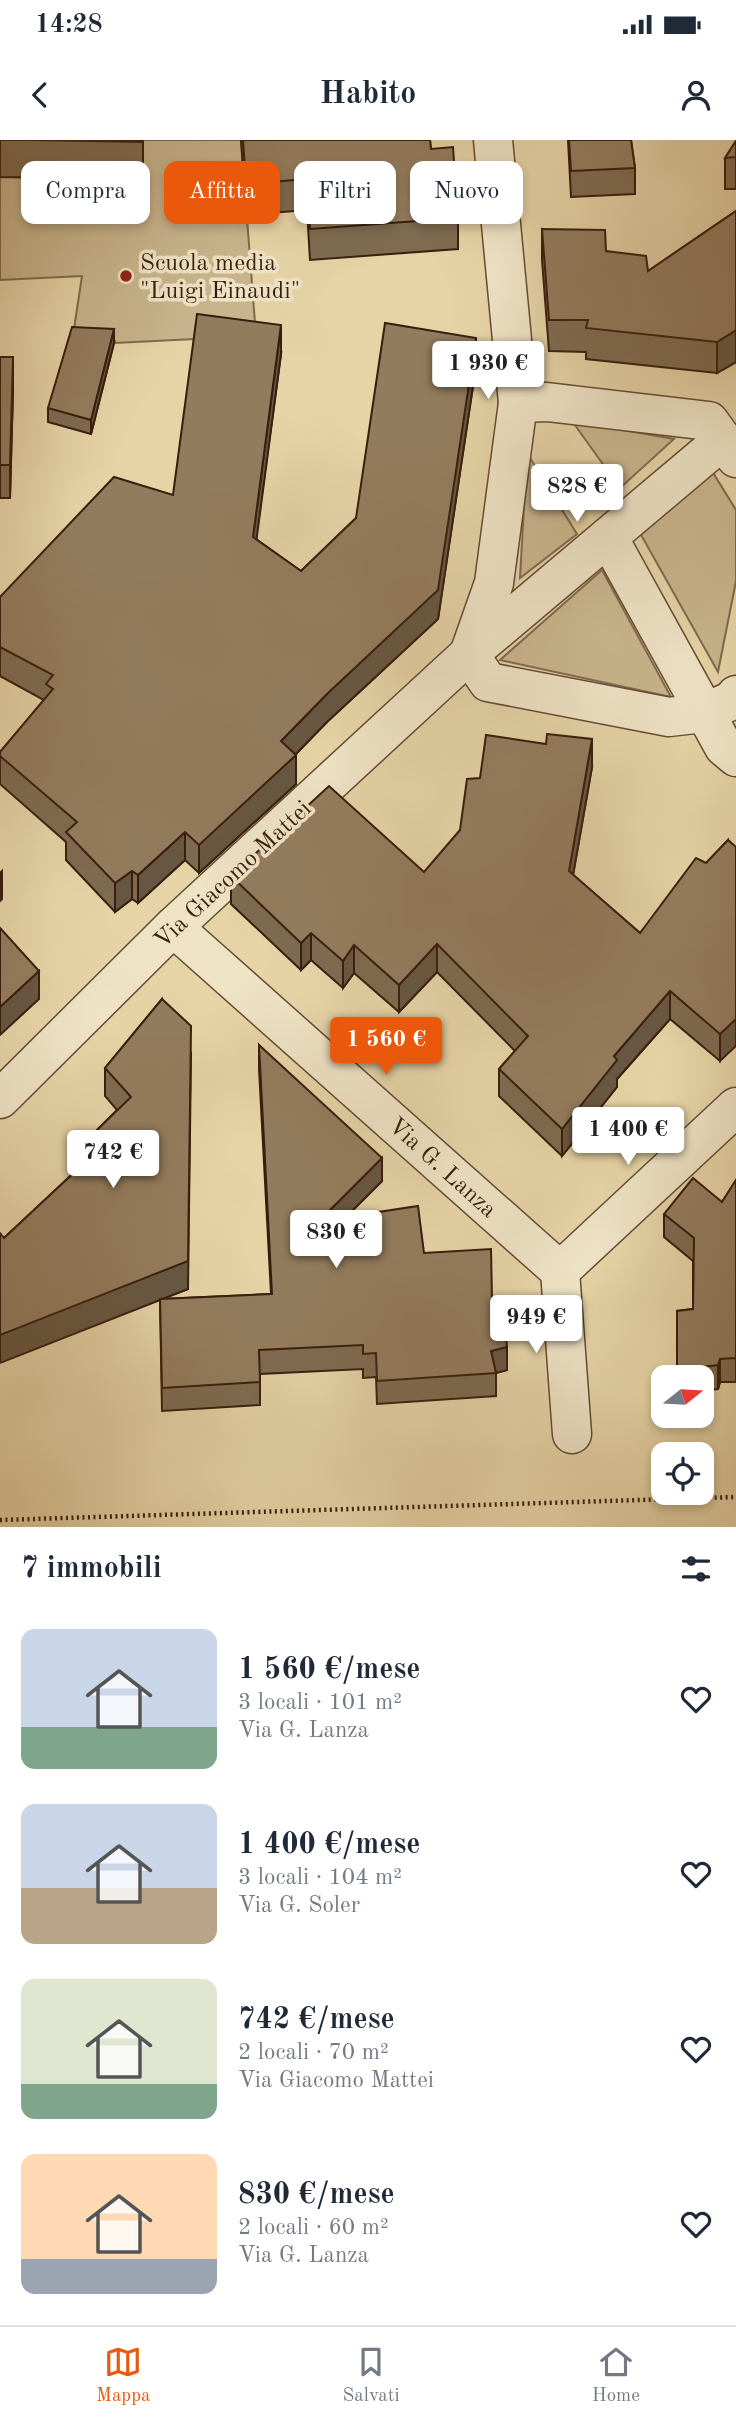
<!DOCTYPE html>
<html lang="it">
<meta charset="utf-8">
<style>
body{margin:0;font-family:"Old Standard TT",serif;background:#f6f6f7;color:#1f2937;height:100vh;display:flex;flex-direction:column;font-size:26px;white-space:nowrap}
*{box-sizing:border-box;margin:0}
p{font-size:23px;color:#747a83}
.icon{flex:none;width:38px;height:38px;fill:none;stroke:currentColor;stroke-width:2;stroke-linecap:round;stroke-linejoin:round}
.map{position:relative;height:1387px;overflow:hidden}
.side{display:flex;flex-direction:column;background:#fff;flex:1}
.side>*{flex:none}
.guide{position:absolute;left:21px;top:21px;width:695px;height:63px;display:flex;gap:14px}
.needle{width:46px;rotate:72deg}
.fabs{position:absolute;left:651px;top:1225px;display:grid;gap:14px}
.fabs a{display:grid;place-items:center;width:63px;height:63px;border-radius:14px;background:#fff;box-shadow:0 4px 10px #0003;font-size:35px}
.price{position:absolute;translate:-50% -60px;padding:0 16px;border-radius:7px;background:#fff;color:#222;font-size:23px;line-height:46px;filter:drop-shadow(0 2px 4px #0008)}
.price::after{content:'';position:absolute;left:50%;top:42px;width:21px;height:16px;margin-left:-10px;background:inherit;clip-path:polygon(0 0,100% 0,50% 100%)}
.price.active{background:#ea580c;color:#fff}
ul{padding:0;list-style:none}
li{display:flex;align-items:center;gap:21px;height:175px;padding:0 21px}
li span{display:grid;place-items:center;flex:none;width:196px;height:140px;border-radius:14px;color:#555}
li>.icon{margin-inline-start:auto}
span .icon{width:84px;height:84px;fill:#fffc;stroke-width:1}
li b{font-size:30px}
h2{display:flex;justify-content:space-between;align-items:center;height:84px;padding:0 21px;font-size:30px}
.pill{padding:0 24px;border-radius:14px;background:#fff;box-shadow:0 4px 10px #0003;font-size:24px;line-height:63px}
.pill.active{background:#ea580c;color:#fff}
.status{display:flex;justify-content:space-between;align-items:center;height:49px;padding:0 35px;background:#fff;direction:ltr}
.status svg{height:19px;fill:currentColor}
header{display:flex;justify-content:space-between;align-items:center;height:91px;padding:0 21px;background:#fff;font-size:32px;font-weight:800}
.tabs{display:flex;justify-content:space-around;align-items:center;height:98px;border-top:2px solid #e0e1e3;background:#fff;font-size:19px;color:#747a83}
.tabs a{display:grid;justify-items:center;gap:4px}
.tabs .active{color:#ea580c}
.map>svg:first-child{display:block}
.green{fill:#c9b58d;stroke:#81694e;stroke-width:2}
.lines{fill:none;stroke-linecap:round;stroke-linejoin:round}
.street-casing{stroke:#644b34;stroke-width:41}
.path{stroke:#391d0e;stroke-width:4.5;stroke-dasharray:2 3.5;stroke-linecap:butt}
.street{stroke:#efe3c6;stroke-width:38}
.wall{fill:#7e6b51;stroke:#391d0e;stroke-width:2}
.shaded-wall{fill:#675742;stroke:#391d0e;stroke-width:2}
.building{fill:#937c5e;stroke:#391d0e;stroke-width:2}
.poi-dot{fill:#8f2418;stroke:#efe3c6;stroke-width:2.5}
.labels{text-anchor:middle;stroke-width:7;stroke-linejoin:round;paint-order:stroke}
.poi-label{font-size:24px;fill:#391d0e;stroke:#efe3c6;text-anchor:start}
.street-label{font-size:24px;fill:#391d0e;stroke:#efe3c6}
</style>
<div class="status"><b>14:28</b><svg viewBox="0 0 49 12"><path d="M0 12V9h3v3zM5 12V6h3v6zM10 12V3h3v9zM15 12V0h3v12zM26 1h20v11H26zM47 4h2v5h-2z"/></svg></div>
<header><svg class="icon" aria-label="back" viewBox="0 0 24 24"><path d="M15 5l-7 7 7 7"/></svg>Habito<svg class="icon" aria-label="person" viewBox="0 0 24 24"><circle cx="12" cy="8" r="4"/><path d="M4 21q1-7 8-7t8 7"/></svg></header>
<div class="map">
<svg width="736" height="1387" viewBox="0 0 736 1387">
<rect width="100%" height="100%" fill="#e6d4a7"/>
<filter id="stains"><feTurbulence type="fractalNoise" baseFrequency=".00286" numOctaves="4"/><feColorMatrix values="0 0 0 0 .2 0 0 0 0 .09 0 0 0 0 .02 0 0 0 .5 -.17"/></filter>
<radialGradient id="worn" r=".72"><stop offset=".6" stop-color="#630" stop-opacity="0"/><stop offset="1" stop-color="#630" stop-opacity=".3"/></radialGradient>
<g class="green">
<polygon points="143,0 241,0 256,196 114,203 72,202 82,136 0,140 0,37 143,39"/>
<polygon points="572,281 674,299 620,348"/>
<polygon points="527,313 577,394 520,438"/>
<polygon points="712,331 736,370 736,441 718,532 640,393"/>
<polygon points="602,430 671,557 500,520"/>
</g>
<g class="lines">
<defs>
<g id="street">
<polyline points="493,0 518,263"/>
<polyline points="736,318 709,281 547,262 518,263 494,443 469,514 488,542 669,577 704,573 735,559 736,555"/>
<polyline points="608,397 724,607 736,617"/>
<polyline points="173,787 560,1131 572,1294"/>
<polyline points="0,959 173,787 469,514 723,300"/>
<polyline points="560,1131 736,967"/>
</g>
</defs>
<use href="#street" class="street-casing"/>
<g class="path">
<polyline points="560,325 582,358"/>
<polyline points="0,1380 736,1357"/>
</g>
<use href="#street" class="street"/>
</g>
<g class="wall">
<polygon points="0,0 143,0 143,39 0,37"/>
<polygon points="241,0 430,0 431,9 458,78 458,109 310,120 307,70 246,75"/>
<polygon points="568,0 631,0 635,28 635,54 571,57"/>
<polygon points="736,1 736,49 725,49 725,18"/>
<polygon points="736,71 736,222 717,233 586,219 586,212 549,211 542,120 542,89 606,111 648,131"/>
<polygon points="114,203 91,294 48,282 48,268"/>
<polygon points="281,214 256,399 301,431 356,378 476,226 438,479 327,582 296,614 296,644 199,733 185,720 138,763 132,759 115,772 66,720 66,702 0,644 0,612 44,560 0,536 0,457 173,355"/>
<polygon points="0,217 13,250 10,358 0,358"/>
<polygon points="592,627 573,735 640,793 728,700 720,921 670,879 617,939 617,947 562,1016 499,956 499,929 515,911 437,832 399,872 354,833 343,848 311,820 301,830 231,764 231,736 424,732"/>
<polygon points="162,859 188,1149 161,1159 271,1154 259,929 259,905 382,1041 346,1077 424,1113 492,1159 507,1230 496,1233 496,1256 377,1264 376,1237 363,1238 363,1229 260,1234 260,1265 162,1271 160,1160 4,1098 97,1011 97,990 117,970 105,956 105,928"/>
<polygon points="736,1040 736,1242 720,1242 718,1249 702,1251 702,1237 677,1237 677,1171 693,1169 693,1121 664,1097 664,1074 722,1062"/>
</g>
<g class="shaded-wall">
<polygon points="281,185 281,214 253,426 253,397"/>
<polygon points="114,189 114,203 91,294 91,280"/>
<polygon points="736,190 736,222 717,233 717,202"/>
<polygon points="476,198 476,226 438,479 327,582 286,624 296,615 296,644 199,733 199,705 281,601 327,554"/>
<polygon points="13,217 13,250 10,358 10,325"/>
<polygon points="592,599 592,627 569,758 569,731"/>
<polygon points="185,692 185,720 138,763 138,735"/>
<polygon points="2,731 2,759 0,761 0,733"/>
<polygon points="132,731 132,759 115,772 115,743"/>
<polygon points="311,793 311,820 301,830 301,803"/>
<polygon points="437,804 437,832 399,872 399,845"/>
<polygon points="354,805 354,833 343,848 343,821"/>
<polygon points="39,831 39,859 0,895 0,867"/>
<polygon points="670,851 670,879 617,939 617,947 562,1016 562,989 614,916"/>
<polygon points="736,879 736,906 720,921 720,894"/>
<polygon points="191,914 188,1149 0,1223 0,1195"/>
<polygon points="382,1018 382,1041 319,1104 319,1081"/>
<polygon points="507,1207 507,1230 496,1233 491,1211"/>
<polygon points="720,1219 720,1242 718,1249 718,1225"/>
</g>
<g class="building">
<polygon points="33,0 143,0 143,2"/>
<polygon points="243,0 430,0 431,9 453,7 458,78 310,89 307,39 246,44"/>
<polygon points="569,0 631,0 635,28 571,31"/>
<polygon points="736,1 736,17 725,18"/>
<polygon points="736,71 736,190 717,202 586,188 588,180 549,180 542,89 605,90 606,111 646,116 648,131"/>
<polygon points="197,174 281,185 253,397 301,431 356,378 385,183 476,198 438,450 327,554 281,601 296,615 199,705 185,692 138,735 132,731 115,743 66,692 77,682 0,616 0,612 53,549 46,544 53,535 0,507 0,457 114,337 173,355"/>
<polygon points="72,187 114,189 91,280 48,268"/>
<polygon points="0,217 13,217 10,325 0,325"/>
<polygon points="547,594 592,599 569,731 640,793 696,718 706,723 728,700 736,707 736,879 720,894 670,851 614,916 617,920 562,989 499,929 528,896 437,804 399,845 354,805 343,821 311,793 301,803 231,736 329,646 424,732 460,690 467,639 480,638 486,595 546,604"/>
<polygon points="0,788 39,831 0,867"/>
<polygon points="162,859 191,886 188,1121 0,1195 0,1093 4,1098 108,1001 97,990 131,957 105,928"/>
<polygon points="259,905 382,1018 319,1081 418,1066 424,1113 491,1109 492,1159 503,1159 507,1207 491,1211 496,1233 377,1241 376,1213 363,1214 363,1205 259,1210 260,1242 162,1248 160,1159 272,1154"/>
<polygon points="693,1038 722,1062 736,1040 736,1218 720,1219 718,1225 677,1230 677,1171 693,1169 694,1098 664,1074"/>
</g>
<circle class="poi-dot" cx="126" cy="136" r="7"/>
<g class="labels">
<g class="poi-label">
<text x="140" y="130">Scuola media<tspan x="140" dy="28">"Luigi Einaudi"</tspan></text>
</g>
<g class="street-label">
<text transform="translate(232 734) rotate(-43)" y="8">Via Giacomo Mattei</text>
<text transform="translate(443 1027) rotate(42)" y="8">Via G. Lanza</text>
</g>
</g>
<rect width="100%" height="100%" filter="url(#stains)"/>
<rect width="100%" height="100%" fill="url(#worn)"/>
</svg>
<div class="fabs">
<a><svg class="needle" viewBox="-14 -14 28 28"><path d="M0-13l5 13h-10z" fill="#e53935"/><path d="M0 13l5-13h-10z" fill="#747a83"/></svg></a>
<a><svg class="icon" aria-label="locate" viewBox="0 0 24 24"><circle cx="12" cy="12" r="6"/><path d="M12 2v4M12 18v4M2 12h4M18 12h4"/></svg></a>
</div>
<b class="price" style="left:488px;top:261px">1 930 €</b>
<b class="price" style="left:577px;top:384px">828 €</b>
<b class="price active" style="left:386px;top:937px">1 560 €</b>
<b class="price" style="left:628px;top:1027px">1 400 €</b>
<b class="price" style="left:113px;top:1050px">742 €</b>
<b class="price" style="left:336px;top:1130px">830 €</b>
<b class="price" style="left:536px;top:1215px">949 €</b>
<div class="guide">
<a class="pill">Compra</a>
<a class="pill active">Affitta</a>
<a class="pill">Filtri</a>
<a class="pill">Nuovo</a>
</div>
</div>
<section class="side">
<h2>7 immobili<svg class="icon" aria-label="filters" viewBox="0 0 24 24"><path d="M4 7h16M4 17h16"/><circle cx="9" cy="7" r="2"/><circle cx="15" cy="17" r="2"/></svg></h2>
<ul>
<li><span style="background:linear-gradient(#c9d6e8 70%,#7fa58c 0)"><svg class="icon" aria-label="home" viewBox="0 0 24 24"><path d="M3 11l9-7 9 7M6 9v11h12V9"/></svg></span><div><b>1 560 €/mese</b><p>3 locali · 101 m²</p><p>Via G. Lanza</p></div><svg class="icon" aria-label="heart" viewBox="0 0 24 24"><path d="M12 20l-8-8c-3-5 5-10 8-4 3-6 11-1 8 4z"/></svg></li>
<li><span style="background:linear-gradient(#c9d6e8 60%,#b9a48a 0)"><svg class="icon" aria-label="home" viewBox="0 0 24 24"><path d="M3 11l9-7 9 7M6 9v11h12V9"/></svg></span><div><b>1 400 €/mese</b><p>3 locali · 104 m²</p><p>Via G. Soler</p></div><svg class="icon" aria-label="heart" viewBox="0 0 24 24"><path d="M12 20l-8-8c-3-5 5-10 8-4 3-6 11-1 8 4z"/></svg></li>
<li><span style="background:linear-gradient(#dfe7d0 75%,#7fa58c 0)"><svg class="icon" aria-label="home" viewBox="0 0 24 24"><path d="M3 11l9-7 9 7M6 9v11h12V9"/></svg></span><div><b>742 €/mese</b><p>2 locali · 70 m²</p><p>Via Giacomo Mattei</p></div><svg class="icon" aria-label="heart" viewBox="0 0 24 24"><path d="M12 20l-8-8c-3-5 5-10 8-4 3-6 11-1 8 4z"/></svg></li>
<li><span style="background:linear-gradient(#ffd9b3 75%,#9aa5b1 0)"><svg class="icon" aria-label="home" viewBox="0 0 24 24"><path d="M3 11l9-7 9 7M6 9v11h12V9"/></svg></span><div><b>830 €/mese</b><p>2 locali · 60 m²</p><p>Via G. Lanza</p></div><svg class="icon" aria-label="heart" viewBox="0 0 24 24"><path d="M12 20l-8-8c-3-5 5-10 8-4 3-6 11-1 8 4z"/></svg></li>
</ul>
</section>
<nav class="tabs">
<a class="active"><svg class="icon" aria-label="map" viewBox="0 0 24 24"><path d="M3 6l6-2 6 2 6-2v14l-6 2-6-2-6 2zM9 4v14M15 6v14"/></svg>Mappa</a>
<a><svg class="icon" aria-label="saved" viewBox="0 0 24 24"><path d="M7 4h10v16l-5-4-5 4z"/></svg>Salvati</a>
<a><svg class="icon" aria-label="home" viewBox="0 0 24 24"><path d="M3 11l9-7 9 7M6 9v11h12V9"/></svg>Home</a>
</nav>
